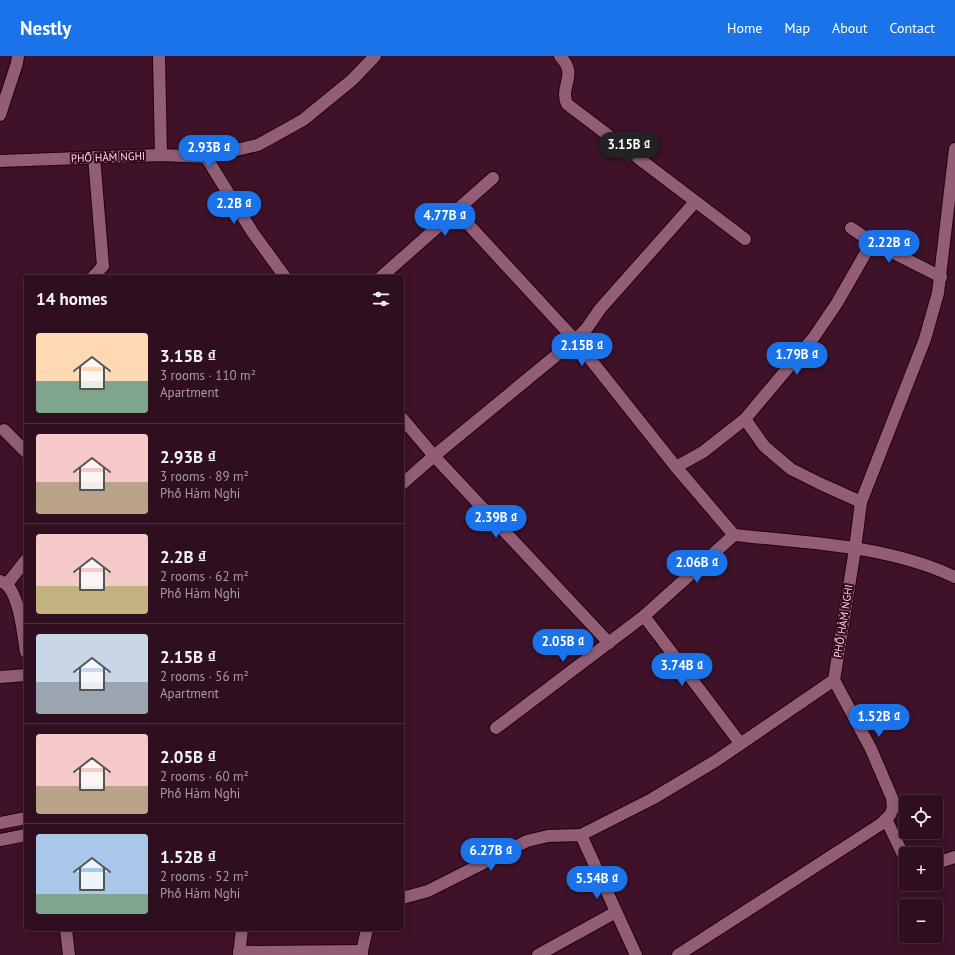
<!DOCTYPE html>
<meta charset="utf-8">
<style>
body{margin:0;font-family:"PT Sans",sans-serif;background:#371728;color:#f1f3f6;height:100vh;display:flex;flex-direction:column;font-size:15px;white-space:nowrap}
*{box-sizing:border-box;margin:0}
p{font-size:13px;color:#a79ca4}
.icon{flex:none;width:22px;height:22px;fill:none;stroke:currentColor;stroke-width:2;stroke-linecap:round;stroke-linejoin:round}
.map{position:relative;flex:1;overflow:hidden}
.panel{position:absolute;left:24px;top:219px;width:380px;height:656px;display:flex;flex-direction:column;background:#2f0e1f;border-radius:4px;box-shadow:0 2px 10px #0003,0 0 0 1px #4a2e3d}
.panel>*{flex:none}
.tools{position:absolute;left:899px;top:739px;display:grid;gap:8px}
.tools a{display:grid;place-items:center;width:44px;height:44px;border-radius:4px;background:#2f0e1f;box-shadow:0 2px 10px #0003,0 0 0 1px #4a2e3d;font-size:20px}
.price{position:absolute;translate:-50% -34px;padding:0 9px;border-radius:14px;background:#1a73e8;color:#fff;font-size:13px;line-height:26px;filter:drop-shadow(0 1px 2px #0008)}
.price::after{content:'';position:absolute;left:50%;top:24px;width:12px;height:9px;margin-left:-6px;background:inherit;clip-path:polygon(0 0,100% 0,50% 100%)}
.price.current{background:#222;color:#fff}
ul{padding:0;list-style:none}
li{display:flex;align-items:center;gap:12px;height:100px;padding:0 12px}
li+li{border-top:1px solid #4a2e3d}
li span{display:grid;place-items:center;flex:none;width:112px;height:80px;border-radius:4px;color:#555}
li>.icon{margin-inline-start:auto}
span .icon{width:48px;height:48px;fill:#fffc;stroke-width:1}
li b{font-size:17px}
h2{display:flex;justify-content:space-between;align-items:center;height:48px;padding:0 12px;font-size:17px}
header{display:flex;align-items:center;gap:24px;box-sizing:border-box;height:56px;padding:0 20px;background:#1a73e8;color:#fff}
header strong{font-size:19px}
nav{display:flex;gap:22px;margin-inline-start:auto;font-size:14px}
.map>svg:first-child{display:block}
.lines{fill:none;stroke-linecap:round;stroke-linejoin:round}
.minor-casing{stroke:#230011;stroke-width:14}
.minor{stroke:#935e75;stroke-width:12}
.labels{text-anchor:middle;stroke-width:4;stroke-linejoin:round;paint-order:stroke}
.street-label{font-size:11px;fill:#fbdbe8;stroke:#34071f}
</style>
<header>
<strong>Nestly</strong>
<nav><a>Home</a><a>Map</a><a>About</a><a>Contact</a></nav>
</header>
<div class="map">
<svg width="955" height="899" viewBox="0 0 955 899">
<rect width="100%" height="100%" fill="#3f1229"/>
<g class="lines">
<defs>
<g id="minor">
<polyline points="159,0 161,99"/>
<path d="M560,0c19,20 -1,29 7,48l178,135"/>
<polyline points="0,59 17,7 18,0"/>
<polyline points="206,101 253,177 285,221"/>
<polyline points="0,105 161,99 206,101 258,89 303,64 352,24 375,0"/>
<path d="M695,146l-95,107 -13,19 -12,12 101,127 58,68c74,8 153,10 221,42"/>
<polyline points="851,172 872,186 941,221"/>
<polyline points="93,221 103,210 94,101"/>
<polyline points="381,221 493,122"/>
<polyline points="402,362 434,400 609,587"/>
<polyline points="745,363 764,390 791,413 821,428 861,446"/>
<polyline points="4,374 26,396"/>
<polyline points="676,411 703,396 745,363 814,281 837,247 872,186"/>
<polyline points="402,428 434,400 575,284 456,155"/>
<path d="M0,525c3,1 6,3 8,5 12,14 15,48 18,66"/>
<polyline points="7,528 26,504"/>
<polyline points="644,560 740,687"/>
<polyline points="0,621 26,619"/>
<polyline points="496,672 644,560 734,479"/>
<polyline points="886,763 906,805"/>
<polyline points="0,767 26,762"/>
<polyline points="581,779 636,899"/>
<polyline points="0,784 26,779"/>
<polyline points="936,807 955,801"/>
<polyline points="402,842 428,835 527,785 548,780 581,779 652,743 717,704 834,624 855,493 861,446 925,283 938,237 955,93"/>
<polyline points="66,873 69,899"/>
<polyline points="239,896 362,895"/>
<polyline points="239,899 242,873"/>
<polyline points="362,899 362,895 367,873"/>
<polyline points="538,899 616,856"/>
<polyline points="678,899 881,768 890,759 893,752 892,742 871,693 834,624"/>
</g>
</defs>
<use href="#minor" class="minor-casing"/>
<use href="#minor" class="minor"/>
</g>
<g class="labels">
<g class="street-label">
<text transform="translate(108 101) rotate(-2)" y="4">PHỐ HÀM NGHI</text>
<text transform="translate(843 565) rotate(-81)" y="4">PHỐ HÀM NGHI</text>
</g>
</g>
</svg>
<div class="tools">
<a><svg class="icon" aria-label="locate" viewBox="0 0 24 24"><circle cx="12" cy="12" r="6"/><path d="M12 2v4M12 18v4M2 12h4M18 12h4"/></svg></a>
<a>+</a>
<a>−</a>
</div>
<b class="price current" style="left:629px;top:110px">3.15B ₫</b>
<b class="price" style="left:209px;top:113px">2.93B ₫</b>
<b class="price" style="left:234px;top:169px">2.2B ₫</b>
<b class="price" style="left:445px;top:181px">4.77B ₫</b>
<b class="price" style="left:889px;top:208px">2.22B ₫</b>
<b class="price" style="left:582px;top:311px">2.15B ₫</b>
<b class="price" style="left:797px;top:320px">1.79B ₫</b>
<b class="price" style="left:496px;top:483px">2.39B ₫</b>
<b class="price" style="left:697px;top:528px">2.06B ₫</b>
<b class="price" style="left:563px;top:607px">2.05B ₫</b>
<b class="price" style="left:682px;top:631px">3.74B ₫</b>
<b class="price" style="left:879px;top:682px">1.52B ₫</b>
<b class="price" style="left:491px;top:816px">6.27B ₫</b>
<b class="price" style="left:597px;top:844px">5.54B ₫</b>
<section class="panel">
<h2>14 homes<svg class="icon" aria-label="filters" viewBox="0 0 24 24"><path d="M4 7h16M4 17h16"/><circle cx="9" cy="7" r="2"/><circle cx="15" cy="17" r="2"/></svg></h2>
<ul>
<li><span style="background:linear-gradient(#ffd9b3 60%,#7fa58c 0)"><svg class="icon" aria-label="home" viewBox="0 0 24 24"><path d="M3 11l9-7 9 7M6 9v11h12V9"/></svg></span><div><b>3.15B ₫</b><p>3 rooms · 110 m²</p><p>Apartment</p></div></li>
<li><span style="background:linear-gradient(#f6c9c9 60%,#b9a48a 0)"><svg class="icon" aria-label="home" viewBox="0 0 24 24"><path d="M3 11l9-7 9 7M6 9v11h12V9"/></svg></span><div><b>2.93B ₫</b><p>3 rooms · 89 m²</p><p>Phố Hàm Nghi</p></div></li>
<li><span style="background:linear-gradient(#f6c9c9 65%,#c2b280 0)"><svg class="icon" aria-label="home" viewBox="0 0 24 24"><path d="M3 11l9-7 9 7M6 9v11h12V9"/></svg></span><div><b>2.2B ₫</b><p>2 rooms · 62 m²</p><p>Phố Hàm Nghi</p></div></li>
<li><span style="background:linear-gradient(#c9d6e8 60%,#9aa5b1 0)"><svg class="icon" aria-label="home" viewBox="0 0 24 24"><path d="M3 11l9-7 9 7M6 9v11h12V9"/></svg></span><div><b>2.15B ₫</b><p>2 rooms · 56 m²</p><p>Apartment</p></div></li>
<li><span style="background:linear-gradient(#f6c9c9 65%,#b9a48a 0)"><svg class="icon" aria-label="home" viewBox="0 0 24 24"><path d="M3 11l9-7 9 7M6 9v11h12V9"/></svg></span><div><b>2.05B ₫</b><p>2 rooms · 60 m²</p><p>Phố Hàm Nghi</p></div></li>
<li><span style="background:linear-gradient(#a9c7e8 75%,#7fa58c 0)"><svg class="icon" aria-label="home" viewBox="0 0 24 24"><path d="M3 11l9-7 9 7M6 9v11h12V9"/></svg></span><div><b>1.52B ₫</b><p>2 rooms · 52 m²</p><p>Phố Hàm Nghi</p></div></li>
</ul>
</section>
</div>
